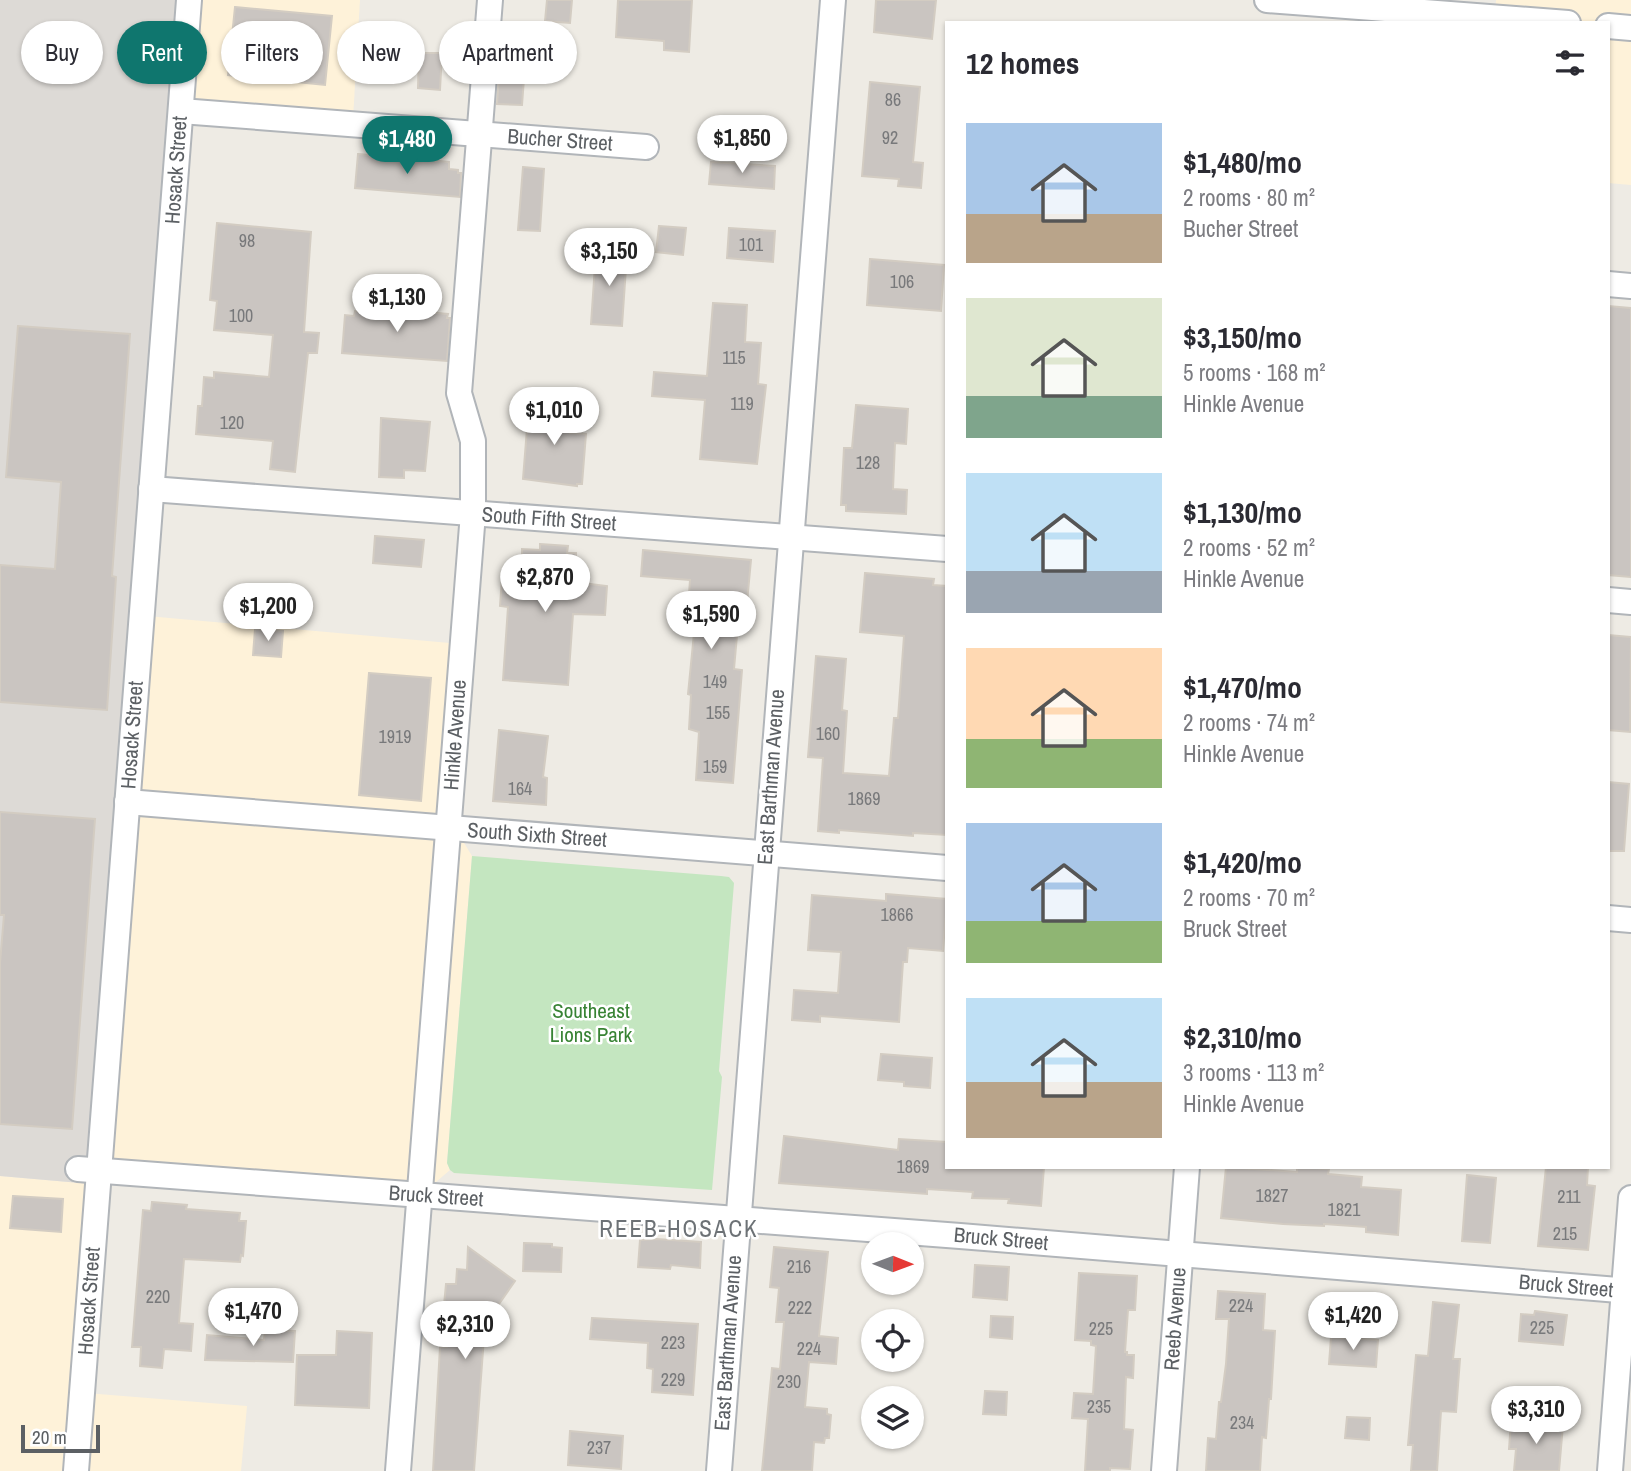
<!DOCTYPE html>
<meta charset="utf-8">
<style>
body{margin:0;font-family:"Archivo Narrow",sans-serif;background:#f2f2f3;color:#2b2b33;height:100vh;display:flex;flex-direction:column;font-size:26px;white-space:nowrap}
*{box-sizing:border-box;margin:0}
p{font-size:23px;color:#7c7c81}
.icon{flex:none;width:38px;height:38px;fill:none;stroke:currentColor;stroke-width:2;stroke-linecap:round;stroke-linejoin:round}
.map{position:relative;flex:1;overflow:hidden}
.panel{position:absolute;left:945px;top:21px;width:665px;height:1148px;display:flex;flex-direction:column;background:#fff;border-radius:0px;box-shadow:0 2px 5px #0004}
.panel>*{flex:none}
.hud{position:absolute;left:21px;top:21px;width:665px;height:63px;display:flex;gap:14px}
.needle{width:46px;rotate:91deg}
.controls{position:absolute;left:861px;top:1232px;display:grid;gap:14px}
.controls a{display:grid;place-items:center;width:63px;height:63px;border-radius:50%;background:#fff;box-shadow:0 2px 5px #0004;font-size:35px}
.scale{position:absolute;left:21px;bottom:18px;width:79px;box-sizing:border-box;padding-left:7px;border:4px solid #5c6064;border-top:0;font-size:19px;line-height:24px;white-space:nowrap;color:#5c6064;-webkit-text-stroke:5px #fff;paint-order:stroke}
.price{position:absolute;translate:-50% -60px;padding:0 16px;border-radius:24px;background:#fff;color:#222;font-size:23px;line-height:46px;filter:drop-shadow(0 2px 4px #0008)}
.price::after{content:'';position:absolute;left:50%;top:42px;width:21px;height:16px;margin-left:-10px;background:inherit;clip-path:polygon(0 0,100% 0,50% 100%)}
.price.selected{background:#0f766e;color:#fff}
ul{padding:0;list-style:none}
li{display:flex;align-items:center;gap:21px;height:175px;padding:0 21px}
li span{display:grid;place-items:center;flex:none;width:196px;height:140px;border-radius:0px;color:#555}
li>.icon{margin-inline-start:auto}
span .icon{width:84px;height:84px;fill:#fffc;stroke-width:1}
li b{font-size:30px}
h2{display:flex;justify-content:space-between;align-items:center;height:84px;padding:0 21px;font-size:30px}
.tag{padding:0 24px;border-radius:32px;background:#fff;box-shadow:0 2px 5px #0004;font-size:24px;line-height:63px}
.tag.selected{background:#0f766e;color:#fff}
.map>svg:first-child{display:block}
.commercial{fill:#fef2d9}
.industrial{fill:#dddad6}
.green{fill:#c4e6c0}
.building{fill:#cac5c1;stroke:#d3ccc2;stroke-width:2}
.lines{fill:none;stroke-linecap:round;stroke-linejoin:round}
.street-casing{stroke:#b1b5b9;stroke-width:28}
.street{stroke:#fff;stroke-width:24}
.labels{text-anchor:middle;stroke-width:5;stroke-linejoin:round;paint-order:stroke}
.number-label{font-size:18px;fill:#78797b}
.street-label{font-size:21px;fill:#5c6064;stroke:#fff}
.park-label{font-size:21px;fill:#388334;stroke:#fff}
.neighbourhood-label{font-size:23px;letter-spacing:2px;fill:#6d7276;stroke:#fff}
</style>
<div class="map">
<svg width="1631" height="1471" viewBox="0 0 1631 1471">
<rect width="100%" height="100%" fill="#eeebe4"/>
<g class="commercial">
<polygon points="195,0 360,0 353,119 186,109"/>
<polygon points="1496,0 1631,0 1631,185 1608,183 1608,23 1494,23"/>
<polygon points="147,616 461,644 452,823 472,856 447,1163 450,1170 422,1194 104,1170"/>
<polygon points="0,1176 103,1185 86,1393 247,1406 241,1471 0,1471"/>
</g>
<polygon class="industrial" points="0,0 195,0 103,1185 0,1176"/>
<polygon class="green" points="472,856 721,876 729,877 734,883 719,1071 722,1077 712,1190 454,1173 450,1170 447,1163"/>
<g class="building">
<polygon points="547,0 572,0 570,23 545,21"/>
<polygon points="618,0 692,0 689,52 664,50 664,41 616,37"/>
<polygon points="876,0 936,0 932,39 874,32"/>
<polygon points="235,7 332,16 325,85 228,75"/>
<polygon points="501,50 526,52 522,105 497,104"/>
<polygon points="419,53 442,53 440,90 418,88"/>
<polygon points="870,82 920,87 913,162 923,163 921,188 898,186 899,179 862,176"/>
<polygon points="358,154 449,162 449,169 458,170 458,173 461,173 460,197 355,188"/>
<polygon points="711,162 775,166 774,189 709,184"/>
<polygon points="523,167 544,169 540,231 518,230"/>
<polygon points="217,223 311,232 304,332 319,333 317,353 308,353 295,472 270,469 273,441 196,434 198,406 202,406 204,377 214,378 214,372 269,377 273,335 214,330 217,301 210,300"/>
<polygon points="659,226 686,228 683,255 656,252"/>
<polygon points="729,228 775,231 773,262 727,258"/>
<polygon points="596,251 627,253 622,326 591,324"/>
<polygon points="870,259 944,265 941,311 867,305"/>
<polygon points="713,303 747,305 745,342 761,343 758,384 766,385 757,464 700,459 705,400 652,396 654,372 707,376"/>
<polygon points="1608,306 1631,308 1631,577 1608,575"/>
<polygon points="364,307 448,314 447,318 450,318 447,361 342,353 345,315 354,316 355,311 363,312"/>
<polygon points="18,326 130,334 112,576 116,577 107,710 0,702 0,565 55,569 61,482 6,477"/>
<polygon points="537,400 572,403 570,433 586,434 582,484 577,484 577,486 523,479 527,429 534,430"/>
<polygon points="856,405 908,409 906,444 895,443 893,489 907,490 906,514 846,511 846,505 841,505 844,448 852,448"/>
<polygon points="381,418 430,422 425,471 404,470 404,478 379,477"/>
<polygon points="375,536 424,540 421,567 373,563"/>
<polygon points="540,544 568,546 567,553 576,553 575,582 607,586 605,615 573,614 568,685 503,680 508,607 500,606 502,578 517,578 518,556 522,556 522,549 540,550"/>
<polygon points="643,550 751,560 745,624 738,624 734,669 742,670 733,783 696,780 699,732 689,729 691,695 688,694 695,623 687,622 690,580 641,576"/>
<polygon points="865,573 934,579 933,585 947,586 947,835 913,833 913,836 839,830 839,833 818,831 823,758 808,757 816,656 846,659 842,710 847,711 843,773 889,776 894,718 898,718 904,636 860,632"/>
<polygon points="255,629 283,631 281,657 253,655"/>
<polygon points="1608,635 1631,637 1630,732 1608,730"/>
<polygon points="369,673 431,678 421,801 359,795"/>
<polygon points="499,730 548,736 543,777 547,778 546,805 493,801"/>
<polygon points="1608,782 1629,784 1624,851 1608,851"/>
<polygon points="0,812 95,819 72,1129 0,1124 0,963 4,915 0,915"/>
<polygon points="886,894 947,899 943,951 908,948 907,962 903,962 899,1022 820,1016 820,1022 792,1020 794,990 838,993 841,952 808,950 812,895 886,901"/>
<polygon points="881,1054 932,1058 930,1088 904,1086 904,1082 878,1080"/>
<polygon points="784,1136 898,1150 899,1139 947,1142 947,1167 1044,1167 1041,1206 1008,1203 1009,1199 972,1198 973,1192 927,1189 927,1194 779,1183"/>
<polygon points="1226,1167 1297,1172 1297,1167 1329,1169 1328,1174 1362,1177 1361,1187 1401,1190 1398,1235 1366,1232 1366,1227 1324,1224 1324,1226 1283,1224 1221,1218"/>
<polygon points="1546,1167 1588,1167 1587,1185 1595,1186 1588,1250 1538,1246"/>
<polygon points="1467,1175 1496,1178 1490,1243 1462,1241"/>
<polygon points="13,1196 63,1199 61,1232 10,1228"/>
<polygon points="152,1202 187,1205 186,1209 240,1213 239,1221 246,1221 243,1256 241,1255 240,1262 184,1259 179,1323 193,1324 191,1351 164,1349 162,1368 140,1366 141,1347 132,1347 143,1210 151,1211"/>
<polygon points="656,1239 701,1242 700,1268 671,1265 670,1269 638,1267 640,1240"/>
<polygon points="524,1243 552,1244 552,1247 562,1248 561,1272 523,1271"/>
<polygon points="468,1247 515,1281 485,1324 474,1471 433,1471 440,1347 447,1347 450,1309 444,1305 446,1284 456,1284 457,1269 467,1270"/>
<polygon points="774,1247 828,1252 819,1336 838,1338 836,1364 809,1362 805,1407 827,1409 827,1414 831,1415 829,1438 825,1438 824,1443 814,1442 812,1471 762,1471 772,1368 780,1369 784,1322 776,1322 779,1288 770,1287"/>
<polygon points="975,1265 1009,1267 1007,1300 973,1297"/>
<polygon points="1079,1273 1137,1276 1135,1310 1128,1310 1125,1352 1127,1352 1127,1355 1134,1355 1133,1378 1126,1377 1124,1429 1133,1430 1130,1469 1110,1468 1110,1471 1085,1471 1088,1419 1072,1418 1074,1393 1093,1394 1096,1346 1091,1345 1091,1341 1075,1340"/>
<polygon points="1218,1291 1265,1294 1263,1330 1275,1331 1271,1399 1269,1399 1266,1438 1262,1437 1260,1471 1206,1471 1208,1438 1216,1439 1219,1402 1221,1402 1226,1364 1229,1319 1216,1319"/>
<polygon points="1433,1302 1459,1305 1453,1359 1460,1359 1456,1412 1441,1411 1437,1471 1411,1471 1413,1445 1408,1445 1416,1355 1428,1356"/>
<polygon points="1535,1311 1567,1315 1563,1345 1519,1341 1521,1314 1534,1315"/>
<polygon points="991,1316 1013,1317 1012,1339 990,1337"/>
<polygon points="592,1318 698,1324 693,1395 652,1392 653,1369 647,1368 648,1343 590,1339"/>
<polygon points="265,1330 295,1331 293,1362 205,1360 207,1335 264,1340"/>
<polygon points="337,1331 372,1333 369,1408 295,1405 297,1355 336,1355"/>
<polygon points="1331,1337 1378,1340 1376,1367 1329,1364"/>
<polygon points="985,1391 1007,1392 1006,1415 983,1414"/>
<polygon points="1347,1417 1370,1418 1369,1440 1345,1438"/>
<polygon points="1518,1420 1563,1425 1559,1471 1514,1471 1516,1449 1509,1449 1511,1421 1518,1422"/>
<polygon points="570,1431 623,1436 621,1469 568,1465"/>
</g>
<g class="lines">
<defs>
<g id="street">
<polyline points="1267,0 1568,23"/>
<polyline points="1608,26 1631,28"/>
<polyline points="181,111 646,147"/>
<polyline points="1608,284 1631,286"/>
<polyline points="151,489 947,549"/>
<polyline points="1608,600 1631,602"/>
<polyline points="127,802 947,868"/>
<polyline points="1608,918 1631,920"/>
<polyline points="78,1169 960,1236 1631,1291"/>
<polyline points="76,1471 189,0"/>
<polyline points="398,1471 473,513 473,441 459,393 490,0"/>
<polyline points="719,1471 833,0"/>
<polyline points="1164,1471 1187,1167"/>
<polyline points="1610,1471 1631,1198"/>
</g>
</defs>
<use href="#street" class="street-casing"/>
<use href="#street" class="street"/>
</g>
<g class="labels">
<g class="number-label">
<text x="893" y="106">86</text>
<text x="890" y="144">92</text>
<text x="247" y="247">98</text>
<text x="751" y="251">101</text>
<text x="902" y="288">106</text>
<text x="241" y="322">100</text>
<text x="734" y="364">115</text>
<text x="742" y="410">119</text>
<text x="232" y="429">120</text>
<text x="868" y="469">128</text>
<text x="715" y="688">149</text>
<text x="718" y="719">155</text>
<text x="828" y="740">160</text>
<text x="395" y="743">1919</text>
<text x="715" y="773">159</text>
<text x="520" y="795">164</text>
<text x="864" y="805">1869</text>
<text x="897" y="921">1866</text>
<text x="913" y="1173">1869</text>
<text x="1272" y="1202">1827</text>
<text x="1569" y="1203">211</text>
<text x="1344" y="1216">1821</text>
<text x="1565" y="1240">215</text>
<text x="799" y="1273">216</text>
<text x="158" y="1303">220</text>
<text x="1241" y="1312">224</text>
<text x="800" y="1314">222</text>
<text x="1542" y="1334">225</text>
<text x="1101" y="1335">225</text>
<text x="673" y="1349">223</text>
<text x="809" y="1355">224</text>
<text x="673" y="1386">229</text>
<text x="789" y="1388">230</text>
<text x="1099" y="1413">235</text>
<text x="1242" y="1429">234</text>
<text x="599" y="1454">237</text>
</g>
<g class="street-label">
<text transform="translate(560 140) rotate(4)" y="7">Bucher Street</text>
<text transform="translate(176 170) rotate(-86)" y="7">Hosack Street</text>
<text transform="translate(549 519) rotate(4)" y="7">South Fifth Street</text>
<text transform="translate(132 735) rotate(-86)" y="7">Hosack Street</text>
<text transform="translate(455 735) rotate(-86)" y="7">Hinkle Avenue</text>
<text transform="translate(771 777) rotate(-86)" y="7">East Barthman Avenue</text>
<text transform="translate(537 835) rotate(4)" y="7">South Sixth Street</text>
<text transform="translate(436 1196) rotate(4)" y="7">Bruck Street</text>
<text transform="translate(1001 1239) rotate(5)" y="7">Bruck Street</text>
<text transform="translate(1566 1286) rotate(5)" y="7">Bruck Street</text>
<text transform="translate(89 1301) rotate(-86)" y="7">Hosack Street</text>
<text transform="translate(1175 1319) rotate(-86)" y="7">Reeb Avenue</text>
<text transform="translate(728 1343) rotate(-86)" y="7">East Barthman Avenue</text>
</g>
<g class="park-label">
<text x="591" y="1018">Southeast<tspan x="591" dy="24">Lions Park</tspan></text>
</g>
<g class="neighbourhood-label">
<text x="679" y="1237">REEB-HOSACK</text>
</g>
</g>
</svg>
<div class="controls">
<a><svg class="needle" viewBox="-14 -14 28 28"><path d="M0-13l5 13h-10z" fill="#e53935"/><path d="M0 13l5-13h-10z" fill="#7c7c81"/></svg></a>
<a><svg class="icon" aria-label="locate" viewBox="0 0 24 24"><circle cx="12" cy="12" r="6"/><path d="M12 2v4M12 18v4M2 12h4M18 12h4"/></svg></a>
<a><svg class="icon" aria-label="layers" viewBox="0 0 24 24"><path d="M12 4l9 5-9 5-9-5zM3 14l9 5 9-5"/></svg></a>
</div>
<div class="scale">20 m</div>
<b class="price" style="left:742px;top:175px">$1,850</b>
<b class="price selected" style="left:407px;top:176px">$1,480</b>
<b class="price" style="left:609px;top:288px">$3,150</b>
<b class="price" style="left:397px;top:334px">$1,130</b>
<b class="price" style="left:554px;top:447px">$1,010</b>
<b class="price" style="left:545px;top:614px">$2,870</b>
<b class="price" style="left:268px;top:643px">$1,200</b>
<b class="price" style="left:711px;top:651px">$1,590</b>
<b class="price" style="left:253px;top:1348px">$1,470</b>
<b class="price" style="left:1353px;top:1352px">$1,420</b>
<b class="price" style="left:465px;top:1361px">$2,310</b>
<b class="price" style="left:1536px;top:1446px">$3,310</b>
<div class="hud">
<a class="tag">Buy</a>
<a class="tag selected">Rent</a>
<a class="tag">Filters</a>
<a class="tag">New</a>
<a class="tag">Apartment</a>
</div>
<section class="panel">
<h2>12 homes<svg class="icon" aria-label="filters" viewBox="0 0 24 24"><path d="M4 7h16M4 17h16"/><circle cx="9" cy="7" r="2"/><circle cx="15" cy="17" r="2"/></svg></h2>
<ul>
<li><span style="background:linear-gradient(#a9c7e8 65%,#b9a48a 0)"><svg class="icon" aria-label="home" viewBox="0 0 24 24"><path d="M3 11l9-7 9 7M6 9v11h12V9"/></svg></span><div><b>$1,480/mo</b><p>2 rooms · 80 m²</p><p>Bucher Street</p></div></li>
<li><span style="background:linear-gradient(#dfe7d0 70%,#7fa58c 0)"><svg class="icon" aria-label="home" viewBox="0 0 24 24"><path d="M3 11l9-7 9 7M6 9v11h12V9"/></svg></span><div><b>$3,150/mo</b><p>5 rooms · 168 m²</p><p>Hinkle Avenue</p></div></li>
<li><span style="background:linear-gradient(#bfe0f5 70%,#9aa5b1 0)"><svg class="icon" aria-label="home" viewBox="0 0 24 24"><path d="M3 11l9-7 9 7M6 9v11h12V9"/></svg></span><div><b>$1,130/mo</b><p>2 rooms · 52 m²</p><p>Hinkle Avenue</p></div></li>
<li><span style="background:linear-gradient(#ffd9b3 65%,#8fb573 0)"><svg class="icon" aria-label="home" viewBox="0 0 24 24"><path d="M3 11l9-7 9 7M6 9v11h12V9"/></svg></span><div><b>$1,470/mo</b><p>2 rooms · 74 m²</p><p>Hinkle Avenue</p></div></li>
<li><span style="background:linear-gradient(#a9c7e8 70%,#8fb573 0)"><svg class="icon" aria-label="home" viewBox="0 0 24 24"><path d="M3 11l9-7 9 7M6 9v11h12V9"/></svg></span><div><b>$1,420/mo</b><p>2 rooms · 70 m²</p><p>Bruck Street</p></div></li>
<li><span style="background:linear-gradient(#bfe0f5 60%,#b9a48a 0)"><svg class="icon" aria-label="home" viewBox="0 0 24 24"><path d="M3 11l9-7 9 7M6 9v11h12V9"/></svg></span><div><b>$2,310/mo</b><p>3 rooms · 113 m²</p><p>Hinkle Avenue</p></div></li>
</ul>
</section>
</div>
